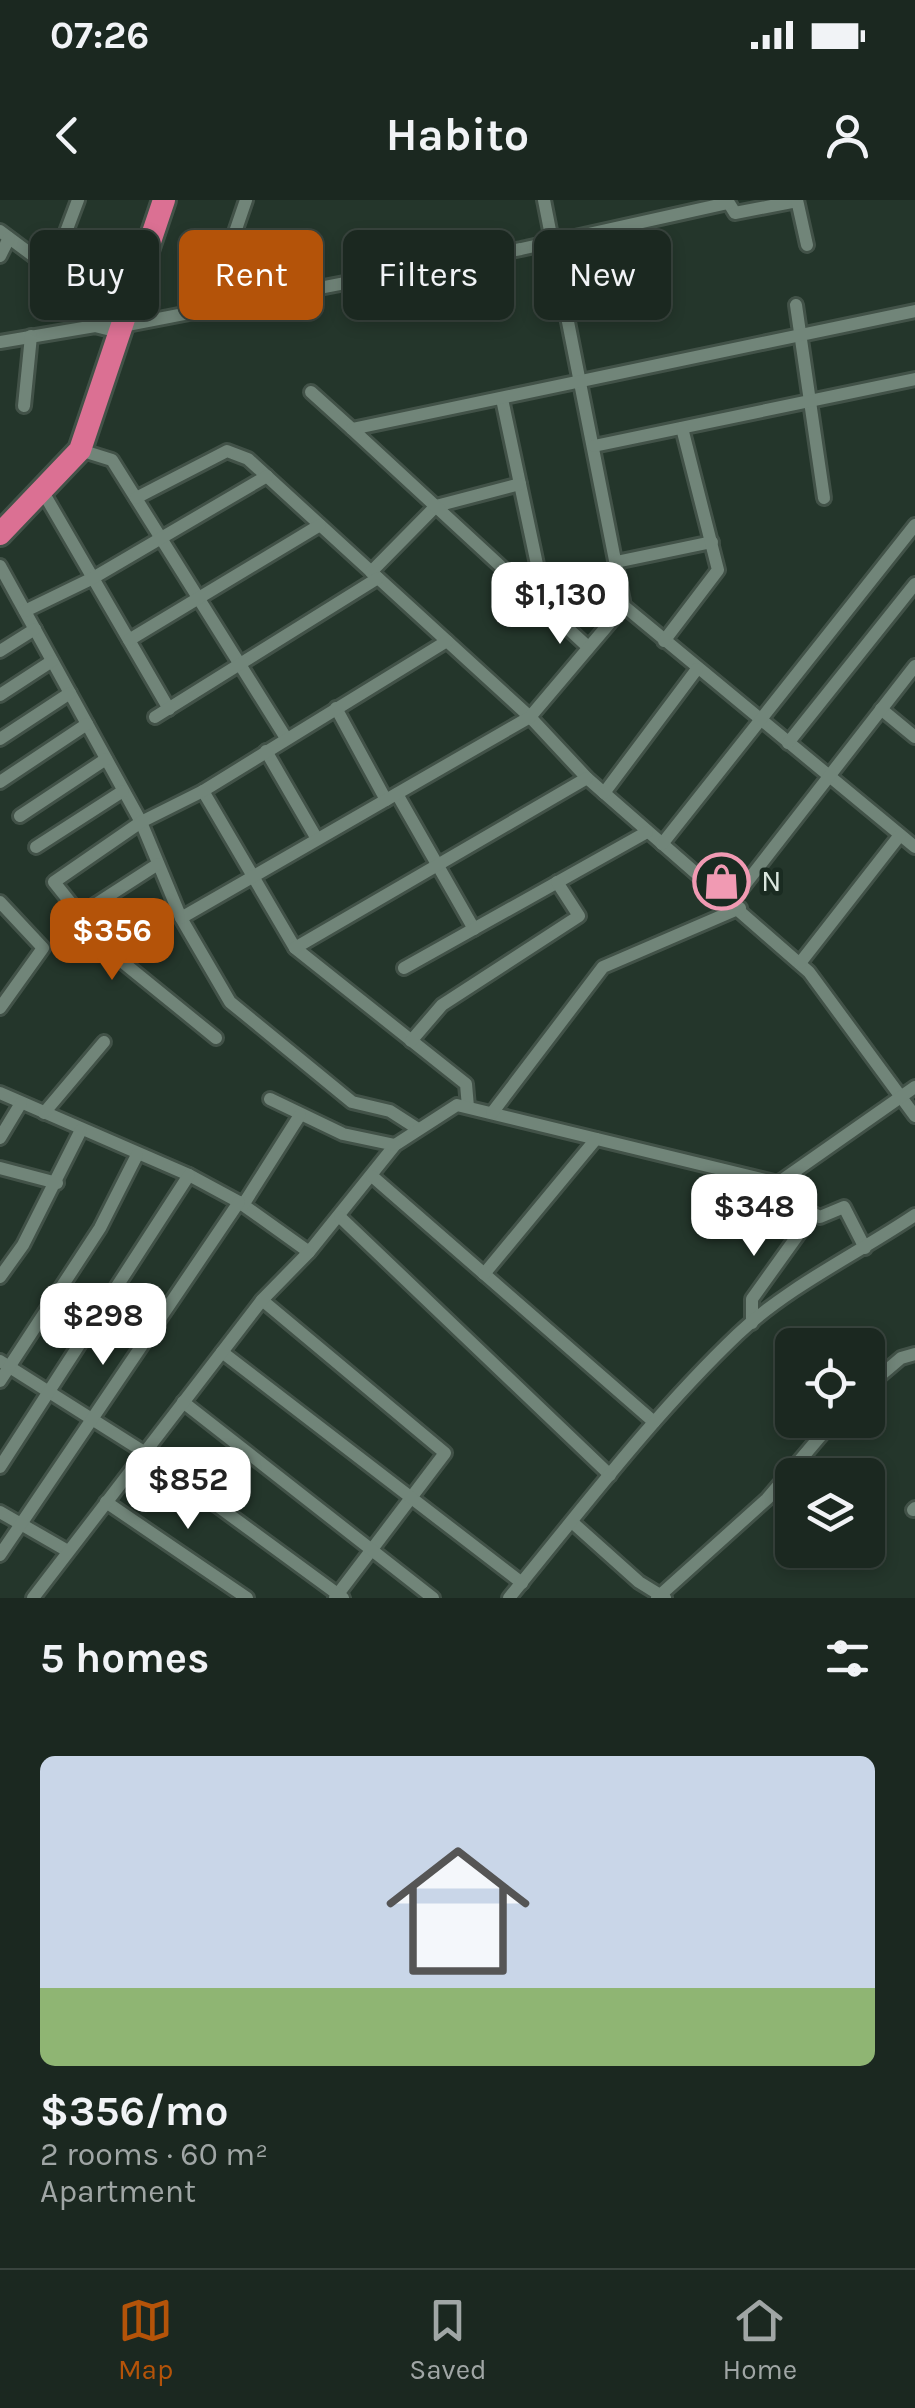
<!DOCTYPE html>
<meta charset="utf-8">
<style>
body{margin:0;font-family:Karla,sans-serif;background:#243029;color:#f1f3f6;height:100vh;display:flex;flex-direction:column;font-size:38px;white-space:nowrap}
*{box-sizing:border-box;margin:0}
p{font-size:32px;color:#a0a6a5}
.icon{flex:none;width:55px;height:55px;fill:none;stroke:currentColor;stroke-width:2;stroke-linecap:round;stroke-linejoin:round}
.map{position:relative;height:1398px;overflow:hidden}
.drawer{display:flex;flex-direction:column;background:#1b2820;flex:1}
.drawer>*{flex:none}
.guide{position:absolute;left:30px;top:30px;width:855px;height:90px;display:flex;gap:20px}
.controls{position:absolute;left:775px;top:1128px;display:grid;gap:20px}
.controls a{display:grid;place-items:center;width:110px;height:110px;border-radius:15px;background:#1b2820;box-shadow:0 5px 15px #0003,0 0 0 2px #39443e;font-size:50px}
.price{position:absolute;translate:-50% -85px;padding:0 22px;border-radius:20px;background:#fff;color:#222;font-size:32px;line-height:65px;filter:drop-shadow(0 2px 5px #0008)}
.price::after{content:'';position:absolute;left:50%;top:60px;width:30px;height:22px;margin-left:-15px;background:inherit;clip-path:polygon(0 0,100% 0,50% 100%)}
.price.active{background:#b45309;color:#fff}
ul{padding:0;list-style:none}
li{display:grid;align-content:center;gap:20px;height:530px;padding:0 40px}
li span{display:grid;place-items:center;height:310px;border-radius:15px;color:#555}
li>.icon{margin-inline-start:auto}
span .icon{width:180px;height:180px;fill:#fffc;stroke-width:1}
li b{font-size:42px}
h2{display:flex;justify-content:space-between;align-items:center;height:120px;padding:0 40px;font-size:42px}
.chip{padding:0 35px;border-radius:15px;background:#1b2820;box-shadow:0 5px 15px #0003,0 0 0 2px #39443e;font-size:35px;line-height:90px}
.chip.active{background:#b45309;color:#fff}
.status{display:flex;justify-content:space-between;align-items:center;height:70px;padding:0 50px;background:#1b2820;direction:ltr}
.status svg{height:28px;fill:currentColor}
header{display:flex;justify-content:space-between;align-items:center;height:130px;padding:0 40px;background:#1b2820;font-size:45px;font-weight:700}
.tab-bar{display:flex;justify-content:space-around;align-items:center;height:140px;border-top:2px solid #39443e;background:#1b2820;font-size:28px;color:#a0a6a5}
.tab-bar a{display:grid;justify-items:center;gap:5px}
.tab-bar .active{color:#b45309}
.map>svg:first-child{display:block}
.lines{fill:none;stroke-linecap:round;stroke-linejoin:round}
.street-casing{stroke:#425248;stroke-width:18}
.highway-casing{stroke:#425248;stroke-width:28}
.street{stroke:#718579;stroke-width:12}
.highway{stroke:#db7093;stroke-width:22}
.labels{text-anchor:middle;stroke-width:9;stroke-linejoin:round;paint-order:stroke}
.poi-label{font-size:30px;fill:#dbe7df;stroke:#1a2b21;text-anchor:start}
</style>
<div class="status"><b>07:26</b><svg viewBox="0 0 49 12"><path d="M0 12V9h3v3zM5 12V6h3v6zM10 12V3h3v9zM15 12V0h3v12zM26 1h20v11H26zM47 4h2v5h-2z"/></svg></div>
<header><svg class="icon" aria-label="back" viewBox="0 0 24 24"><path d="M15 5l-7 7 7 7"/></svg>Habito<svg class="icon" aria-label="person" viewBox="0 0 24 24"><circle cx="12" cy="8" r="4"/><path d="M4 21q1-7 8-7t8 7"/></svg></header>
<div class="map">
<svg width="915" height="1398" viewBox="0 0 915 1398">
<rect width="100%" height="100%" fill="#24362b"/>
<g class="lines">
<defs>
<g id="street">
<polyline points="544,0 624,406 915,647"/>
<polyline points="727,0 735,13 797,1"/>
<polyline points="797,0 807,45"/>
<polyline points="0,31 79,90 119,132"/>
<polyline points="0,56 9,38"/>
<polyline points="52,69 78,0"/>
<polyline points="796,105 824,298"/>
<polyline points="208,111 246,0"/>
<polyline points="122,126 521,49 728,3"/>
<polyline points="0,142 95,126 119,132"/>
<polyline points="311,192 352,229"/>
<polyline points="502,199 546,407"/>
<polyline points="24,206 31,136"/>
<polyline points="594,246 915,179"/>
<polyline points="80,250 112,260 286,538"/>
<polyline points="43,292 169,509"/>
<polyline points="136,298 227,251 248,259 530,517 587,578 809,772 915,916"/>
<polyline points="616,362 712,342"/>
<polyline points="0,366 141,622 181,718 230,802 352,902 390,911 418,929"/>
<polyline points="371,372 436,306 520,284"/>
<polyline points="25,411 93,378 267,276"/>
<polyline points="129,440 320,325"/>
<polyline points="664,441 718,370 682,228"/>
<polyline points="588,447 352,229 915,111"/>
<polyline points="0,451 35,429"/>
<polyline points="0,495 52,461"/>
<polyline points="336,508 386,600"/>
<polyline points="881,509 915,537"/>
<polyline points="155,517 378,378"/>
<polyline points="0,539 70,493"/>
<polyline points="788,543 915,384"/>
<polyline points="266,551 317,639"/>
<polyline points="0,582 87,524"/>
<polyline points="203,591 295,748 466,884 468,907"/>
<polyline points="604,593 697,469"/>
<polyline points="397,594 474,729"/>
<polyline points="20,616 106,559"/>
<polyline points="662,644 915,325"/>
<polyline points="36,647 123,591"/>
<polyline points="732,701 915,466"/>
<polyline points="0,702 43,748 0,808"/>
<polyline points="79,715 158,664"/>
<polyline points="181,718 530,517 624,406"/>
<polyline points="295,748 587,578"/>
<polyline points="800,763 900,635"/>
<polyline points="404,768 647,632"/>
<polyline points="216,838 109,751 54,682 141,622 203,591 447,441"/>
<polyline points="411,841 442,805 579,716 557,682"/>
<polyline points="0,893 189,975 239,1002 309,1052 395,945 457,905 778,983 915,887"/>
<polyline points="270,899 343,934 395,945"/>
<polyline points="44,913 104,842"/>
<polyline points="492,913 603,767 740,708"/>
<polyline points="0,938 21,903"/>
<polyline points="0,968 57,983"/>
<polyline points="372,976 654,1222"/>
<polyline points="778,983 787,1001 820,1017 844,1007 865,1048"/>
<polyline points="243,1005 300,915"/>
<polyline points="340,1017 610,1275"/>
<polyline points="484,1074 596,939"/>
<polyline points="0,1077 23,1045 81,930"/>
<polyline points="262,1100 445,1253 335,1398"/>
<polyline points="752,1123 752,1099 813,1014"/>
<polyline points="222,1152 522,1383"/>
<polyline points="0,1161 144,1252 343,1398"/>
<polyline points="0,1181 100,1028 137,955"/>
<polyline points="868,1186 901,1158 915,1154"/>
<polyline points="183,1202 433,1398"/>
<polyline points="0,1267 189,975"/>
<polyline points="106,1302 247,1398"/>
<polyline points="913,1310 915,1308"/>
<polyline points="0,1312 66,1350"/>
<polyline points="572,1322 639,1382 665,1398"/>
<polyline points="0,1355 239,1002"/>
<polyline points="33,1398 262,1100 309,1052"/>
<path d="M509,1398c74,-90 145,-184 229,-264 51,-48 119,-80 177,-119"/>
<polyline points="657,1398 767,1299 834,1220"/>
</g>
<polyline id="highway" points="0,334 80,250 164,0"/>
</defs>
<use href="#street" class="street-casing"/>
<use href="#highway" class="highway-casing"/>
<use href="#street" class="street"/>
<use href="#highway" class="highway"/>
</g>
<defs>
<symbol id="shop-ring" viewBox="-11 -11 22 22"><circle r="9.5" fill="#1a2b21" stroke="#f19ab3" stroke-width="1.5"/><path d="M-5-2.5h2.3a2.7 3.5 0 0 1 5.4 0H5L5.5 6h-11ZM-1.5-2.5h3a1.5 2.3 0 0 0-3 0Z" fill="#f19ab3"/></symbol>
</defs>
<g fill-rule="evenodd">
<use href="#shop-ring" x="690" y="650" width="63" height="63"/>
</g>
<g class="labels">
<g class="poi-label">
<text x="761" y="691">N</text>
</g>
</g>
</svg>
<div class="controls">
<a><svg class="icon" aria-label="locate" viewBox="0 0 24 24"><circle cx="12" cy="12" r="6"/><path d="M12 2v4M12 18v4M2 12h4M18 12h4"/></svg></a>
<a><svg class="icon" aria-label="layers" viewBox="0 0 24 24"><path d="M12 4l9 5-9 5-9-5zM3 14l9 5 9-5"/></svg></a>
</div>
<b class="price" style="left:560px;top:447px">$1,130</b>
<b class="price active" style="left:112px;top:783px">$356</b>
<b class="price" style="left:754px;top:1059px">$348</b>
<b class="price" style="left:103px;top:1168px">$298</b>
<b class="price" style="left:188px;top:1332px">$852</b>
<div class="guide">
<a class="chip">Buy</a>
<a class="chip active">Rent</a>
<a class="chip">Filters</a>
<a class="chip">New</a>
</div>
</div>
<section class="drawer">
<h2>5 homes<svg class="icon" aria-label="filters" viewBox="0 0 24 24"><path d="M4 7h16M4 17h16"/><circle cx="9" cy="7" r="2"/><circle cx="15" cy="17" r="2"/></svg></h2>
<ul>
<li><span style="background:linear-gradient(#c9d6e8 75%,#8fb573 0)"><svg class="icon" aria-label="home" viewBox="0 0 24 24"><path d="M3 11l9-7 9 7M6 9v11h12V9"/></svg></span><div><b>$356/mo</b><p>2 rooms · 60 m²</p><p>Apartment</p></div></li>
</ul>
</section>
<nav class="tab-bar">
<a class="active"><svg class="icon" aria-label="map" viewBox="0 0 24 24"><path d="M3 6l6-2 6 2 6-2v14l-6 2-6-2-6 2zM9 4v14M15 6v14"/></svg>Map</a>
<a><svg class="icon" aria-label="saved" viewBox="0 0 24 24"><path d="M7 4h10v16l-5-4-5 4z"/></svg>Saved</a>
<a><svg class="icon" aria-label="home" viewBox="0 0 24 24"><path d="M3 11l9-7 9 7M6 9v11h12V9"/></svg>Home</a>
</nav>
